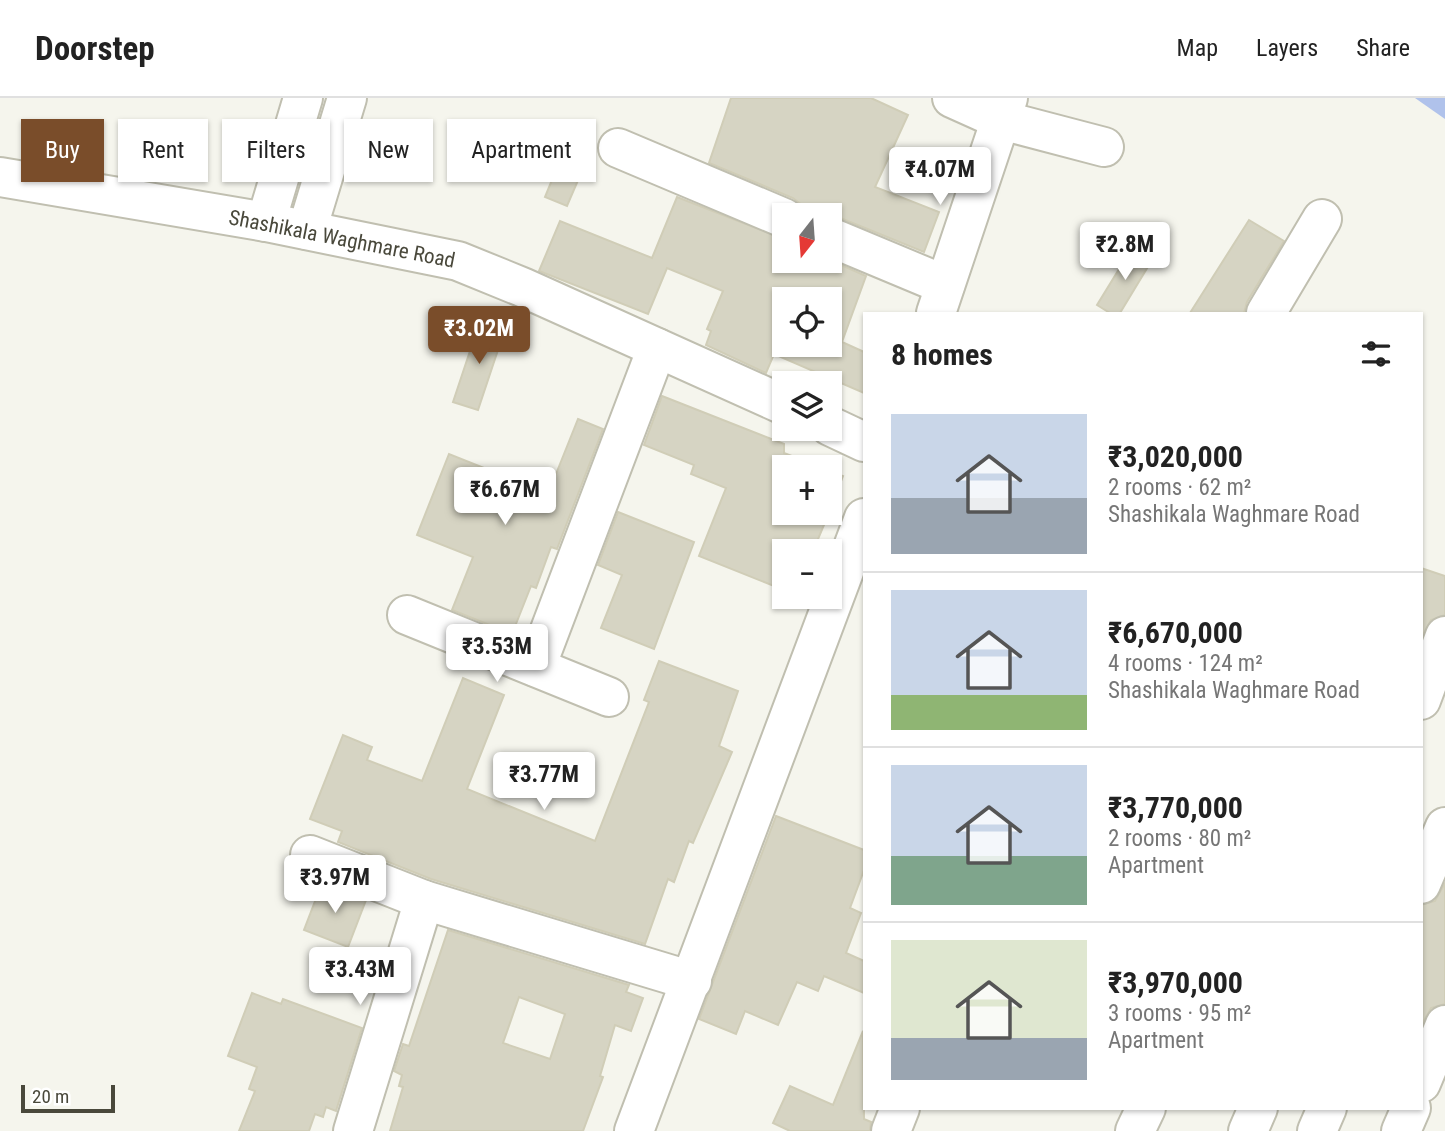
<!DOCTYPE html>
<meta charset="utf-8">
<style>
body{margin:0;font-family:"Roboto Condensed",sans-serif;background:#f6f6f6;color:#222;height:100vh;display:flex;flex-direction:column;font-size:26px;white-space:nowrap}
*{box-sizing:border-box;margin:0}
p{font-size:23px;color:#767676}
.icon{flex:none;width:38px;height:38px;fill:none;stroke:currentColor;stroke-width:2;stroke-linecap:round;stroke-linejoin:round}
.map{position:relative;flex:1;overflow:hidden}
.drawer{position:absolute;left:863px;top:214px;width:560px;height:798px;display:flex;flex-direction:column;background:#fff;border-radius:0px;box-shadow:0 2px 5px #0004}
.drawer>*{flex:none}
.hud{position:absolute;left:21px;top:21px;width:665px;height:63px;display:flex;gap:14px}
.needle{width:46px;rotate:197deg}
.controls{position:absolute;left:772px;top:105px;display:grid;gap:14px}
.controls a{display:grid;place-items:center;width:70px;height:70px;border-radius:0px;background:#fff;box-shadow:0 2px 5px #0004;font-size:35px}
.scale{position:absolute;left:21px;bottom:18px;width:94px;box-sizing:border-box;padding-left:7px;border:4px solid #49483b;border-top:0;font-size:19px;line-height:24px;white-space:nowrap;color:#49483b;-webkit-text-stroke:5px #fff;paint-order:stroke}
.price{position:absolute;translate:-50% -60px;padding:0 16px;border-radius:7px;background:#fff;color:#222;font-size:23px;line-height:46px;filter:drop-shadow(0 2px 4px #0008)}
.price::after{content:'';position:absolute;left:50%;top:42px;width:21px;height:16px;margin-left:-10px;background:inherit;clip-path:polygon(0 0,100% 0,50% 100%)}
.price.active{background:#7a4d2a;color:#fff}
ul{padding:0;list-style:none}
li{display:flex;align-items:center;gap:21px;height:175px;padding:0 28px}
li+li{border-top:2px solid #e0e0e0}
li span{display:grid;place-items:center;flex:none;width:196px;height:140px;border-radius:0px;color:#555}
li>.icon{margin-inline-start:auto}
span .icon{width:84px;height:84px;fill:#fffc;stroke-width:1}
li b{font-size:30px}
h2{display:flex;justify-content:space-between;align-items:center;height:84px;padding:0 28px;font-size:30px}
.pill{padding:0 24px;border-radius:0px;background:#fff;box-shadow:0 2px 5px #0004;font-size:24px;line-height:63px}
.pill.active{background:#7a4d2a;color:#fff}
header{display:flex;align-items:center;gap:42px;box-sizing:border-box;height:98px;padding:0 35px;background:#fff;border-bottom:2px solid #e0e0e0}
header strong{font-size:33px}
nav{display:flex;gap:38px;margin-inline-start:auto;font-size:24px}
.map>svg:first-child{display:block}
.water{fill:#b0c2eb}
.building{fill:#d6d4c3;stroke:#d0cdb7;stroke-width:2;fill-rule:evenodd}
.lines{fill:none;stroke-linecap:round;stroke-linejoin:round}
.minor-casing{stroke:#c0bfb0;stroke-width:42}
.minor{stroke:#fff;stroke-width:38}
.labels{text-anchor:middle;stroke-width:7;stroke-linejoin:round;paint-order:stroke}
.street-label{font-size:21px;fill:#49483b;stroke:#fff}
</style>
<header>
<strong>Doorstep</strong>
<nav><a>Map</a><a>Layers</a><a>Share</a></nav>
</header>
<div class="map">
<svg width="1445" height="1033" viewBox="0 0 1445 1033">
<rect width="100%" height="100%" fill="#f5f5ed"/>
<polygon class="water" points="1415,0 1445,0 1445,21"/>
<g class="building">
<polygon points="731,0 871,0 908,17 875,89 939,114 924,154 838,119 806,117 802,107 793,100 709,65"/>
<polygon points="568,43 591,52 567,108 545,99"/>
<path d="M677,99l107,42v22l46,-1 36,16 -24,66 22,10v41l-90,-39 -8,19 -60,-28 5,-14 -4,-2 16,-38 -56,-23 -19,46 -109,-43 21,-50 92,37zM784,201h46v46h-46z"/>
<polygon points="1249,122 1284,143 1247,204 1244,215 1190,215"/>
<polygon points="1132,150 1152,162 1120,215 1110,215 1097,207"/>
<polygon points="480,223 505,231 478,312 453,304"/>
<polygon points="662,298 784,346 784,355 820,369 784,369 784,415 829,415 813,453 784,453 784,492 699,458 726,390 691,376 694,367 644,347"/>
<polygon points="578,321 603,331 557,451 551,449 536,490 531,488 512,536 452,512 473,459 417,437 449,356 514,382 518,373 552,386"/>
<polygon points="830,373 843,378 830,412"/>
<polygon points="618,414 694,444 654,551 601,530 622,477 598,467"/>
<polygon points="1421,470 1445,478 1445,517 1431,522 1421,540"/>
<polygon points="659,563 738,593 719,648 732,654 693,745 689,743 674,784 668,781 645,846 431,781 338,744 342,733 310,721 343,637 372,649 367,662 422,683 463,580 504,597 467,691 595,743 649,604 644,602"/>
<polygon points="776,718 864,752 864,772 850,810 861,815 846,855 864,863 864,895 824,878 818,893 797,884 778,927 745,913 736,936 699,921"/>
<polygon points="322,785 366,802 348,849 304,832"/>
<polygon points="1445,785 1445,906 1431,910 1421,928 1421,807 1435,803"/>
<path d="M448,832l181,55 -3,7 17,6 -12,33 -16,-6 -15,51 3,1 -20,54h-193l13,-44 -4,-1 3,-11 -8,-4 9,-27 6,2zM519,899l46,17 -15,45 -47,-16z"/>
<polygon points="252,895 281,906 283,901 362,930 336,1013 326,1009 323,1019 315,1016 309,1033 239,1033 255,993 249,991 257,969 228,958"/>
<polygon points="863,933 864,1021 871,1024 870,1033 790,1033 773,1025 790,988 833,1007"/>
</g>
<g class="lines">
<defs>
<g id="minor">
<polyline points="952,0 1001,22 1104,49"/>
<polyline points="618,50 784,120"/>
<polyline points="0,79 266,124 458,163 522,189 784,307"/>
<polyline points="266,124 303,0"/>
<polyline points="307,132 347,0"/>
<polyline points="830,139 945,187"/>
<polyline points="936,215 1008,0"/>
<polyline points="1266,215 1322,121"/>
<polyline points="830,328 864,344"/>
<polyline points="407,517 609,599"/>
<polyline points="536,569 657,250"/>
<polyline points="1421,602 1445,538"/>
<polyline points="310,757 424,802 692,883"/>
<polyline points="1421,786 1445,729"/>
<polyline points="1421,985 1445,927"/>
<polyline points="353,1033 424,802"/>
<polyline points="634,1033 864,420"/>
<polyline points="891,1033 900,1010"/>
<polyline points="1135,1033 1146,1010"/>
<polyline points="1248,1033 1258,1010"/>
<polyline points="1317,1033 1327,1010"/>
<polyline points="1401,1033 1411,1010"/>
</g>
</defs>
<use href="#minor" class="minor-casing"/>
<use href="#minor" class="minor"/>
</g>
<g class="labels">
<g class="street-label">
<text transform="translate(342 141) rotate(11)" y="7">Shashikala Waghmare Road</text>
</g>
</g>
</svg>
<div class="controls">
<a><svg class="needle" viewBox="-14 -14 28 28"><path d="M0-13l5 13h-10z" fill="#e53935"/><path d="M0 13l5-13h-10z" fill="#767676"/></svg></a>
<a><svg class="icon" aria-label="locate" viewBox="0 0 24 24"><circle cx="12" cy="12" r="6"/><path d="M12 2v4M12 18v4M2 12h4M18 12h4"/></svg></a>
<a><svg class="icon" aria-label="layers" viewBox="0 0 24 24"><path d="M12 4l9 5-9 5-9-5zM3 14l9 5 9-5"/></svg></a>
<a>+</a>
<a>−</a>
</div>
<div class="scale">20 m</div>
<b class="price" style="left:940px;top:109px">₹4.07M</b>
<b class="price" style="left:1125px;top:184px">₹2.8M</b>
<b class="price active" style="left:479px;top:268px">₹3.02M</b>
<b class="price" style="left:505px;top:429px">₹6.67M</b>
<b class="price" style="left:497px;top:586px">₹3.53M</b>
<b class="price" style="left:544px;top:714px">₹3.77M</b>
<b class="price" style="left:335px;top:817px">₹3.97M</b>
<b class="price" style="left:360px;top:909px">₹3.43M</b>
<div class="hud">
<a class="pill active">Buy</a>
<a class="pill">Rent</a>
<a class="pill">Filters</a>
<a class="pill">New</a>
<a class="pill">Apartment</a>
</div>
<section class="drawer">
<h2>8 homes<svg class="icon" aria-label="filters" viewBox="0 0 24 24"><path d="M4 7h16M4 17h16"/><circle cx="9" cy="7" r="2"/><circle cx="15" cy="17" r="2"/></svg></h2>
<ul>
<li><span style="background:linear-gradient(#c9d6e8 60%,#9aa5b1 0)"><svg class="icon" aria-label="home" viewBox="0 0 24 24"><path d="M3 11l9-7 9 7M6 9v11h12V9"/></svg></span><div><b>₹3,020,000</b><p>2 rooms · 62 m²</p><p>Shashikala Waghmare Road</p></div></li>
<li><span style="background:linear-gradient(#c9d6e8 75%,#8fb573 0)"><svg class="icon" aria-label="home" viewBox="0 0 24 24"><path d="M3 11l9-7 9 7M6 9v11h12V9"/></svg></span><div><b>₹6,670,000</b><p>4 rooms · 124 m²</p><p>Shashikala Waghmare Road</p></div></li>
<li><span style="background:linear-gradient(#c9d6e8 65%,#7fa58c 0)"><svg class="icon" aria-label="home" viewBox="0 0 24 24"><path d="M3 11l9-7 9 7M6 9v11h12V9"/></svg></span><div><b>₹3,770,000</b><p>2 rooms · 80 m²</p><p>Apartment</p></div></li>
<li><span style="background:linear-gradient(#dfe7d0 70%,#9aa5b1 0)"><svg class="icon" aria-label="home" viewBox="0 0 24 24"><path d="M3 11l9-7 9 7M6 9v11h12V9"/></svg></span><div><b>₹3,970,000</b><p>3 rooms · 95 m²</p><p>Apartment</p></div></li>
</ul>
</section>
</div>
